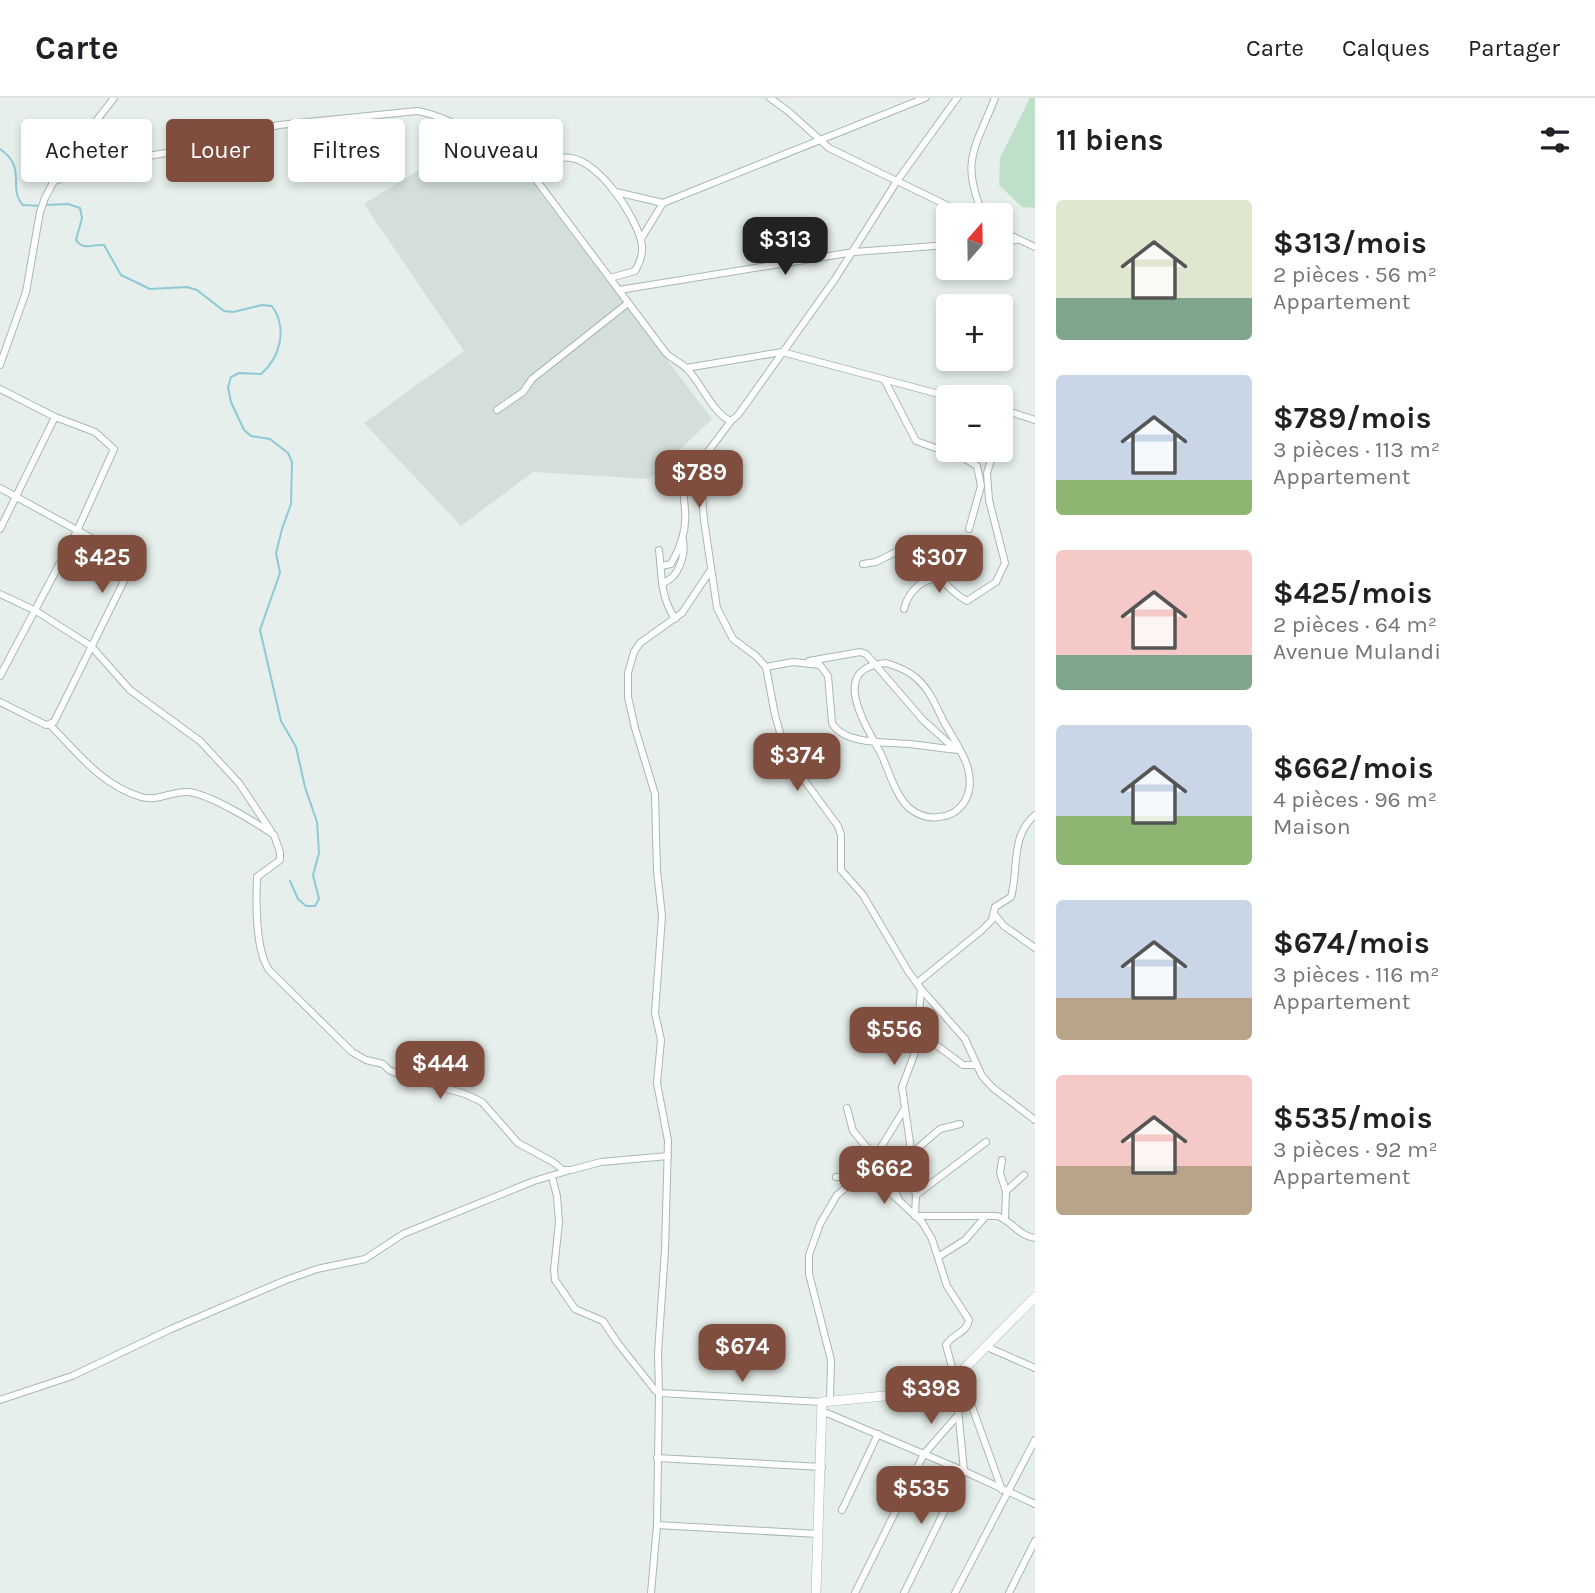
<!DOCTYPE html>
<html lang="fr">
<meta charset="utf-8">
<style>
body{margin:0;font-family:Karla,sans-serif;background:#f2f2f2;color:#202124;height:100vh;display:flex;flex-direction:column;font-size:26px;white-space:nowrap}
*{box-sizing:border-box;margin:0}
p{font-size:23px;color:#757577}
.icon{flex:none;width:38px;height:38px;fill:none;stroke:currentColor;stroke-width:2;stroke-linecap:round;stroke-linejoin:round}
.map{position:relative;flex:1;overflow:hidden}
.sheet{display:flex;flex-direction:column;background:#fff;width:560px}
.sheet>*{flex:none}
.banner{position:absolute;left:21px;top:21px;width:665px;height:63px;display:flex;gap:14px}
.needle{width:46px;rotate:20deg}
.fabs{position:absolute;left:936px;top:105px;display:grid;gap:14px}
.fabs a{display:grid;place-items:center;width:77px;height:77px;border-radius:7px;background:#fff;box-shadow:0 4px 10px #0003;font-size:35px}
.price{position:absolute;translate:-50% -60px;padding:0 16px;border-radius:14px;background:#7f4e3f;color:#fff;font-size:23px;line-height:46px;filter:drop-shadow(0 2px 4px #0008)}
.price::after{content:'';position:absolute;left:50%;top:42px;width:21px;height:16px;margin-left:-10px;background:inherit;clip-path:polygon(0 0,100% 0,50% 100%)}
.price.current{background:#222;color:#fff}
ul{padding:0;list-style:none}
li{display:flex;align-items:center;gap:21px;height:175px;padding:0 21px}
li span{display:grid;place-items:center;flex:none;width:196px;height:140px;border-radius:7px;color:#555}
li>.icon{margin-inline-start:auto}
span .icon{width:84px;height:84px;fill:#fffc;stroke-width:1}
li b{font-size:30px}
h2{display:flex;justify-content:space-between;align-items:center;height:84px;padding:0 21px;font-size:30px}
.tag{padding:0 24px;border-radius:7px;background:#fff;box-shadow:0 4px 10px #0003;font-size:24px;line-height:63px}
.tag.current{background:#7f4e3f;color:#fff}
header{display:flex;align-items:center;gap:42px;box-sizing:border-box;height:98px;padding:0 35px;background:#fff;border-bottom:2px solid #e0e0e0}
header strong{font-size:33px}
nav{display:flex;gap:38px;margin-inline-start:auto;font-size:24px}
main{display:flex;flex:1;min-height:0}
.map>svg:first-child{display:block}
.built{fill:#d4dfda}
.green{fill:#bfe0c8}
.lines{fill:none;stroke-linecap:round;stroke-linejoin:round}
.stream{stroke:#8ec9d4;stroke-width:2}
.street-casing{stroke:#a8b8b2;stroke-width:8}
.secondary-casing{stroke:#a4bbb3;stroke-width:10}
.street{stroke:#fff;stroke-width:6}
.secondary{stroke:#fff;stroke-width:9}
</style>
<header>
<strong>Carte</strong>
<nav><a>Carte</a><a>Calques</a><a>Partager</a></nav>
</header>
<main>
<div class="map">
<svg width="1035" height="1495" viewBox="0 0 1035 1495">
<rect width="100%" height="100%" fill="#e6efeb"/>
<polygon class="built" points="470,40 513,59 712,321 649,381 533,374 461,428 364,325 464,253 364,106"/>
<polygon class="green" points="1030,0 1035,0 1035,110 1022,109 999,87 1000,60"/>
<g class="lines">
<g class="stream">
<path d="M0,51c28,19 7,39 23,56l18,1"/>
<path d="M46,107l22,-1 12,4 2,10 -6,22c7,11 18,4 28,5l17,30 29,14 37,-2 10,3 27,21 9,1 29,-7 10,1c16,22 8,52 -11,68l-22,-1 -8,4 -3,10 3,15 13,28 7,6 19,3 18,14 4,9 -1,42 -9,25 -6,24 4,20 -20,57 21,91 15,26 9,40 12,35 2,31 -6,22 6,24 -4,7h-9l-8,-7 -8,-18"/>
</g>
<defs>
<g id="street">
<polyline points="770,0 788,13 829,50 967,117"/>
<path d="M534,79c7,-8 16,-17 27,-19 33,-6 72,54 80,82 3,11 0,21 -6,31l-25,7"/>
<path d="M52,84l38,-16 76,-13 25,-9 88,-19 138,-14c24,3 77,31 97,46 7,5 13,13 20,20l132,176c7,7 16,10 22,17 13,13 26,45 43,51l7,-6 97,-136 62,-98 60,-83"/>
<polyline points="616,94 663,105 925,0"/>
<path d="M983,117c-23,-55 -8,-66 12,-117"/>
<polyline points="1001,133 1035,149"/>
<polyline points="641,141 663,105"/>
<polyline points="1001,143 1017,142"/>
<polyline points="619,192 854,154 948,147"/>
<polyline points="0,267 26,194 40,114 45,100 64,64 114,0"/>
<polyline points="686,270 782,254 950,299"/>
<polyline points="885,283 916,343 964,360 977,368 981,388 969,431"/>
<polyline points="0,291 55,319 95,334 114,351 77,433 0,578"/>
<polyline points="1001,311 1035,322"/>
<polyline points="497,312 523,294 532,281 628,205"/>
<polyline points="731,323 704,359 702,370 701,389 704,422 717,510 733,541 756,558 766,569 775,617 785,652 793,667 838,728 841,737 841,772 863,797 908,873 921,891 965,941 982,978 993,990 1035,1022"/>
<polyline points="0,390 126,459 132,467 54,624 46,627 0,604"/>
<polyline points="0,431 55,319"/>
<path d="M659,452c3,26 1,46 16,69"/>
<path d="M863,466l13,-2 28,-14 5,1c23,13 35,40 58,52l29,-19 9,-19 -16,-63 -2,-27 7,-23"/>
<path d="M661,468l10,-2c10,-17 16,-34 14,-54 -1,-13 -3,-25 1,-39l18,-14"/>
<path d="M662,485c16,-4 24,-27 21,-43"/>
<polyline points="0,496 36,513 91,548 130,592 200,643 239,685 271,733"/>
<path d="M904,511c4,-17 20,-34 39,-30"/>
<polyline points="809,563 860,554 866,556 923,622 955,651"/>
<path d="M886,565c10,3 21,7 29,14 14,11 21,29 29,45 13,24 36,51 21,79 -6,10 -15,15 -26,16 -11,2 -21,-2 -30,-9 -13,-12 -20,-36 -27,-52 -14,-28 -56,-88 4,-93z"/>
<path d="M766,569l27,-5 27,3 8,11 4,47c12,22 56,19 78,21 17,2 33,5 50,6"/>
<path d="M50,627c28,28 51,60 91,72 17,5 30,-6 47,-5 22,2 67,30 86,43l6,17v8l-23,17c-1,26 -2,72 12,93l83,82 14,8 17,4 6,6 12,5 64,19 17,8 36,41 35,19 10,8h8l30,-8 67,-6"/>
<polyline points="994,816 1004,828 1035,850"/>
<path d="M917,885l65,-53 10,-10 3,-13 16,-10c8,-28 -1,-61 24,-82"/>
<polyline points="918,939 939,949 963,967 975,967"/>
<polyline points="847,1010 853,1033 875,1059 898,1099"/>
<polyline points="911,1056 940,1031 960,1026"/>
<polyline points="1002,1062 1000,1075 1006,1093 1005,1121"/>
<polyline points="552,1079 557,1098 559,1124 554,1172 555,1182 575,1211 603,1223 617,1244 655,1292 659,1295 822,1304"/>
<path d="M836,1079h27l15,4 44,41 10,17 15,47 22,34c-2,13 -17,14 -23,25l9,33 9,93 -60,122"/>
<polyline points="1006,1093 1024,1077"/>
<polyline points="916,1097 986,1044"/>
<polyline points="915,1118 916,1097 911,1076 910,1045 902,989 916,952 921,891"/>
<path d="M915,1118h82c16,5 21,20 38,22"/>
<polyline points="938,1159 965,1142 986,1118"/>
<polyline points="987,1249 1035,1270"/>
<polyline points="955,1286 970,1303 1002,1392"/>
<polyline points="0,1302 72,1278 171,1231 286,1182 317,1171 365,1161 403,1136 534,1083 567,1073"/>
<polyline points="830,1302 831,1262 809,1176 809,1157 820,1126 837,1097 858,1080 875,1059 905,1010"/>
<polyline points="822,1313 964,1373 1035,1406"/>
<polyline points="657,1360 822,1369"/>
<polyline points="842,1412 878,1336"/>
<polyline points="657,1427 818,1436"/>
<polyline points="651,1495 657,1427 659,1295 658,1255 665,1152 668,1043 657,985 661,942 655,915 662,818 657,773 655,696 635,630 628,599 628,575 634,554 640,545 682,515 710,473"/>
<polyline points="855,1495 924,1356 958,1317"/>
<polyline points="955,1495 1035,1342"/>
<polyline points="1009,1495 1035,1443"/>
</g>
<polyline id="secondary" points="816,1495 822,1304 905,1296 955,1280 1035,1199"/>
</defs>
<use href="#street" class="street-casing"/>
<use href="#secondary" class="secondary-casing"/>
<use href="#street" class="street"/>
<use href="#secondary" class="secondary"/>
</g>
</svg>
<div class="fabs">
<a><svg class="needle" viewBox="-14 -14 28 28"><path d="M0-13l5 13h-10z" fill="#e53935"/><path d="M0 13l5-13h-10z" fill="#757577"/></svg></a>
<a>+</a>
<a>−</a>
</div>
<b class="price current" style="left:785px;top:179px">$313</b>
<b class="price" style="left:699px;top:412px">$789</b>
<b class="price" style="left:102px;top:497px">$425</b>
<b class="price" style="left:939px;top:497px">$307</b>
<b class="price" style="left:797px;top:695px">$374</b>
<b class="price" style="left:894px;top:969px">$556</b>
<b class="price" style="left:440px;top:1003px">$444</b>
<b class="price" style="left:884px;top:1108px">$662</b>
<b class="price" style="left:742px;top:1286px">$674</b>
<b class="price" style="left:931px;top:1328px">$398</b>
<b class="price" style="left:921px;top:1428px">$535</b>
<div class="banner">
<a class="tag">Acheter</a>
<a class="tag current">Louer</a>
<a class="tag">Filtres</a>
<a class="tag">Nouveau</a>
</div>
</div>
<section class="sheet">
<h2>11 biens<svg class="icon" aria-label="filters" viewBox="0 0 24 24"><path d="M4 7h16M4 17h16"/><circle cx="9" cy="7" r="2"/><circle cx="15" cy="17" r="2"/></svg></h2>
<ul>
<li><span style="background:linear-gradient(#dfe7d0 70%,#7fa58c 0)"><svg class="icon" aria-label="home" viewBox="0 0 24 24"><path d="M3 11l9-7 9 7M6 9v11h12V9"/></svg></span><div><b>$313/mois</b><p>2 pièces · 56 m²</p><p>Appartement</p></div></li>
<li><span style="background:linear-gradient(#c9d6e8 75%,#8fb573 0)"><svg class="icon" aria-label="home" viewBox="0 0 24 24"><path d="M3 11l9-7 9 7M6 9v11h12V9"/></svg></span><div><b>$789/mois</b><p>3 pièces · 113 m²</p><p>Appartement</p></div></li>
<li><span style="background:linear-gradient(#f6c9c9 75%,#7fa58c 0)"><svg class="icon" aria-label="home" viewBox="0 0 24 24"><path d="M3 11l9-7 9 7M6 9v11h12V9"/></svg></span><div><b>$425/mois</b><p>2 pièces · 64 m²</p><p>Avenue Mulandi</p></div></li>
<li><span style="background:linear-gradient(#c9d6e8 65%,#8fb573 0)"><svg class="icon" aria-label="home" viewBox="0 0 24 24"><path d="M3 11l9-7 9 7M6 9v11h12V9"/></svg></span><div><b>$662/mois</b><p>4 pièces · 96 m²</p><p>Maison</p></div></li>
<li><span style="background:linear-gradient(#c9d6e8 70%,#b9a48a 0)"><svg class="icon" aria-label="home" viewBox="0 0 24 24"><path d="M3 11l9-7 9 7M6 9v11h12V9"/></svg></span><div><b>$674/mois</b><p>3 pièces · 116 m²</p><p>Appartement</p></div></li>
<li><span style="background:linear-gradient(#f6c9c9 65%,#b9a48a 0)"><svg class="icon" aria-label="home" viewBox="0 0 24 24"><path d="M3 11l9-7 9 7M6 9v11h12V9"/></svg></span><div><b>$535/mois</b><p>3 pièces · 92 m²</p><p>Appartement</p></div></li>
</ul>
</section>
</main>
